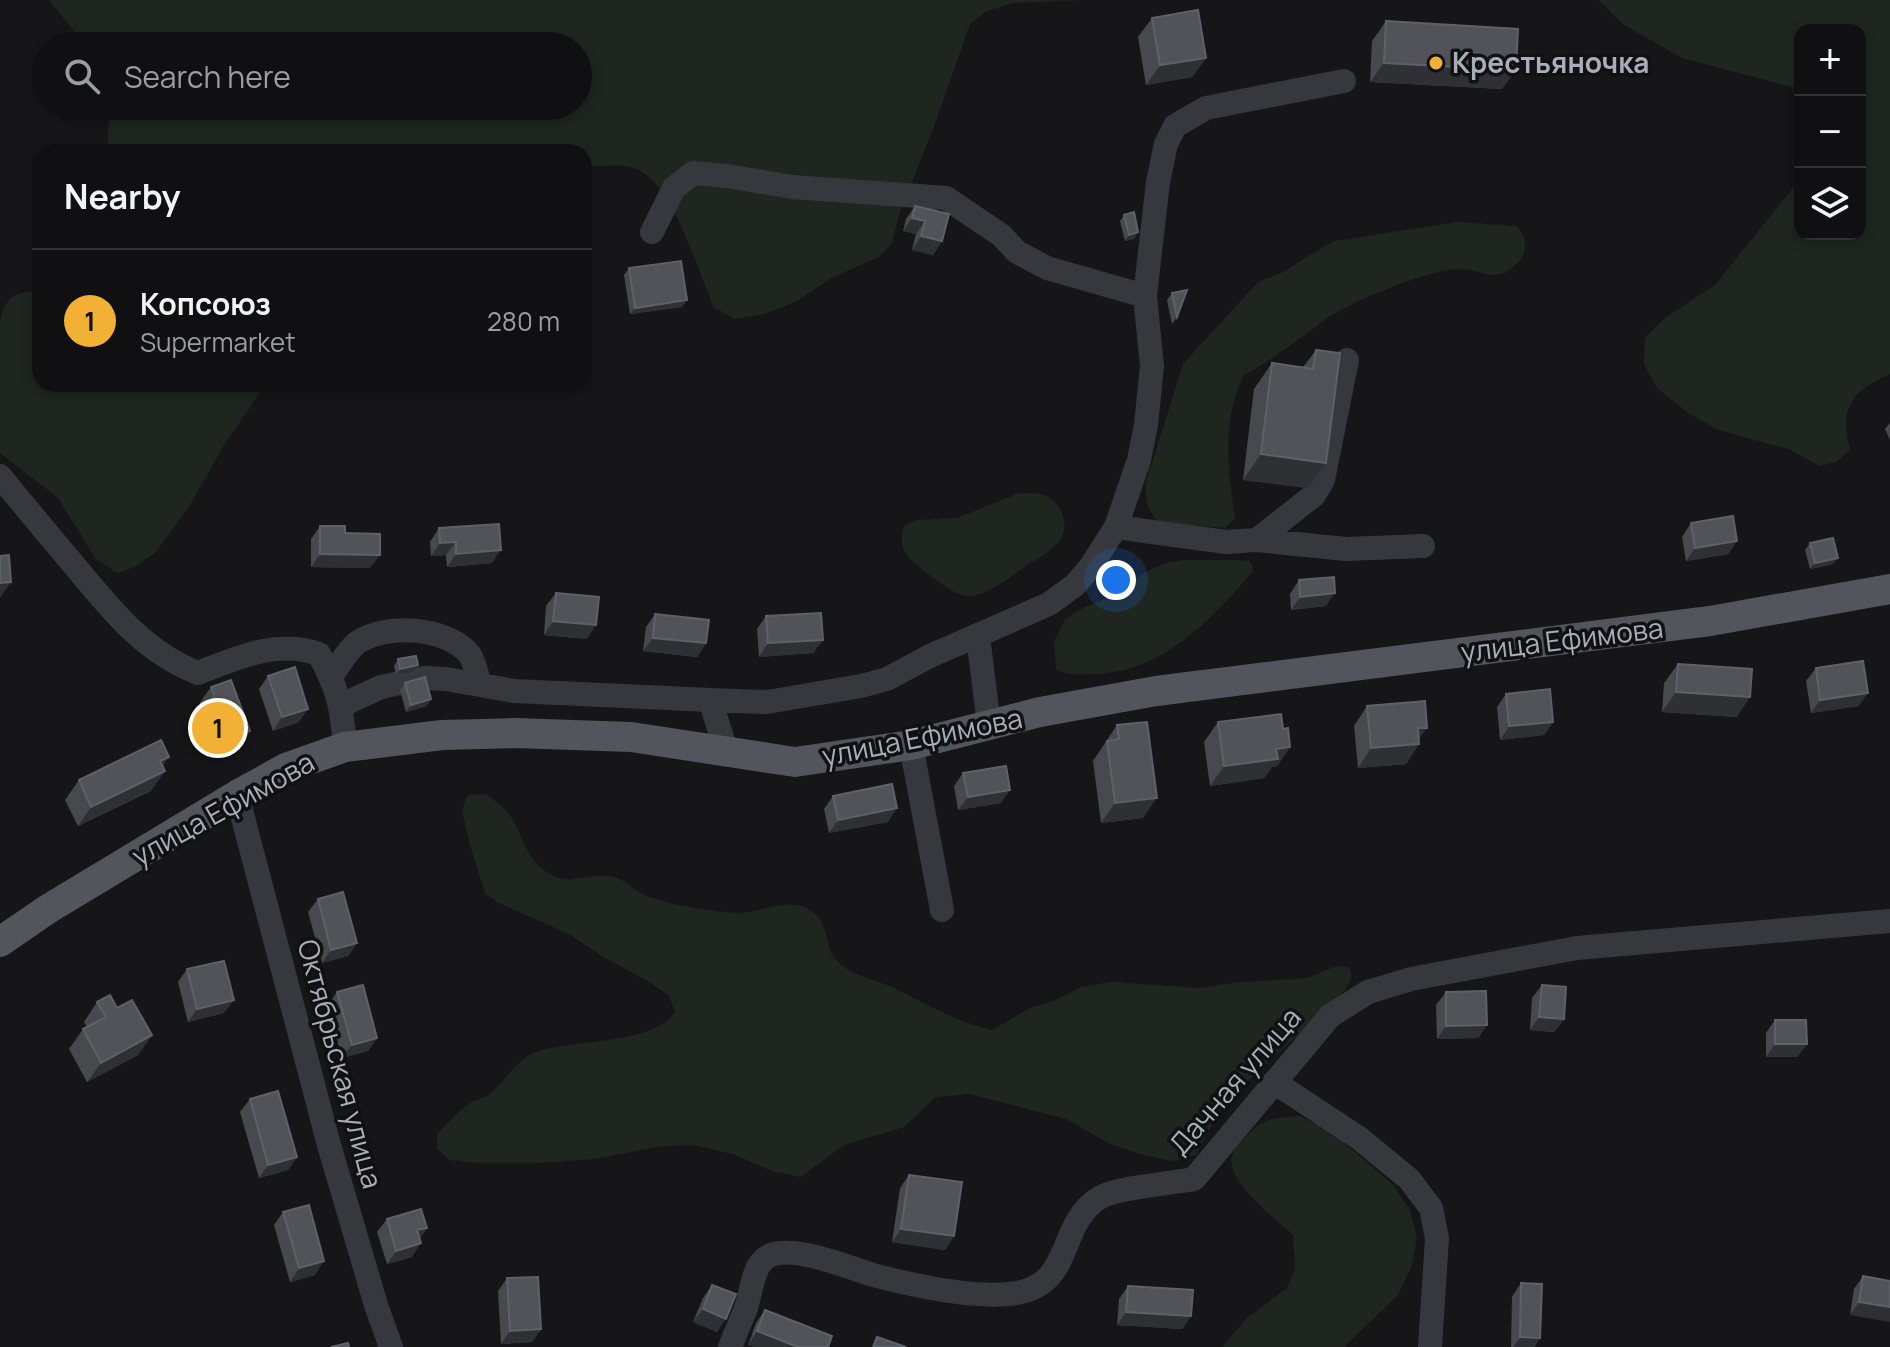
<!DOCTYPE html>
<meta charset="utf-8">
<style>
:root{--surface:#101012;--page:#1e1e20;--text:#f1f3f6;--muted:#9c9d9f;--line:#303032;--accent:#f2b134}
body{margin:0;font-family:Manrope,sans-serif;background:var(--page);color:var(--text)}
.controls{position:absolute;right:24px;top:24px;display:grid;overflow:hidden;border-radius:16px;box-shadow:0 4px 12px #0003}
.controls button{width:72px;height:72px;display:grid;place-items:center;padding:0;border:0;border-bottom:2px solid var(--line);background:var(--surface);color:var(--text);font:40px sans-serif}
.you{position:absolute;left:1116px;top:580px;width:28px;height:28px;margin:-20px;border:6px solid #fff;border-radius:50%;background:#1a73e8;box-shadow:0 0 0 12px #1a73e833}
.badge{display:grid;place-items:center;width:52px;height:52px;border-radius:50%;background:var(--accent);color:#111;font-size:26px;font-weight:700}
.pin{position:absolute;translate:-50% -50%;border:4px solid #fff;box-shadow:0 2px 8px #0006}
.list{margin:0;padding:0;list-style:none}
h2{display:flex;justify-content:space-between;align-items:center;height:104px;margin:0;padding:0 32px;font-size:34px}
h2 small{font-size:26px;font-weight:400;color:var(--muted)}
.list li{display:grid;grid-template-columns:52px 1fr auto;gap:24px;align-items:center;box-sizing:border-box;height:144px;padding:0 32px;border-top:2px solid var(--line)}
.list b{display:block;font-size:30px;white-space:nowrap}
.list p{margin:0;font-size:26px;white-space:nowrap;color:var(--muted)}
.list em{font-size:26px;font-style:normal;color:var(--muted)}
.icon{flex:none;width:44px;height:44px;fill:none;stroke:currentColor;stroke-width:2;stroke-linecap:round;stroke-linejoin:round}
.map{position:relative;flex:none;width:1890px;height:1347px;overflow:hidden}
.search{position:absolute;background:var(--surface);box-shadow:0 4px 12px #0003;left:32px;top:32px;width:560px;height:88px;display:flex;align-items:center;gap:20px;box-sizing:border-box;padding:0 28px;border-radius:44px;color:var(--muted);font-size:30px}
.panel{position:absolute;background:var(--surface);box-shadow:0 4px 12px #0003;left:32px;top:144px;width:560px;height:248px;border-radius:24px}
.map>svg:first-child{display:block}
.green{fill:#1e261f}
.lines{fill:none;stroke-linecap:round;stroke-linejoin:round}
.minor{stroke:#37383d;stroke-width:24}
.major{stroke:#53555c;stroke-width:30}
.wall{fill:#47494d}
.shaded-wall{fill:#2f3033}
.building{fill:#525359;stroke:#5f6168;stroke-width:2}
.poi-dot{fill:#f2b134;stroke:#111113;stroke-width:3}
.labels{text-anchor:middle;stroke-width:7;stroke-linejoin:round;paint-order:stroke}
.poi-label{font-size:28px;font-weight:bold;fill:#a8adb8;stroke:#111113;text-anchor:start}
.street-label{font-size:28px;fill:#a8adb8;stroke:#111113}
</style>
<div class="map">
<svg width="1890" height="1347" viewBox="0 0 1890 1347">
<rect width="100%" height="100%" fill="#161618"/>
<path class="green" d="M49 0H1084L1013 3 987 11 970 24 935 124 900 212 892 243 879 257 833 277 799 300 765 314 735 319 714 308C699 273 676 195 645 174 627 161 604 166 584 168V152H107L110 106H578V46H86Z
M1598 0H1890V374C1851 391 1839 408 1850 450L1836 462 1819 466 1791 450 1716 429 1688 413 1657 388 1644 364 1645 337 1665 318 1715 285 1800 179V234H1860V30H1800V94L1796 88 1682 58 1624 25Z
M1457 222 1516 226C1531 241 1527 258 1508 271 1493 281 1477 269 1461 269 1451 269 1440 271 1431 274 1402 281 1349 303 1325 320 1298 339 1273 360 1244 375 1221 420 1228 470 1235 518L1226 528 1159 523C1147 510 1145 500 1146 482L1183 364 1256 284C1265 277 1275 277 1285 271 1302 261 1317 249 1335 241Z
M40 291V384H266L224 445 190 505 156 552 135 567 117 573 96 559 58 498 0 453V321C7 294 14 293 40 291Z
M1019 493C1026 494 1036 492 1043 495 1062 501 1070 524 1060 540 1051 552 1038 558 1026 566 1011 576 985 598 966 596 955 595 929 575 919 567 904 555 898 544 904 526L916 520 957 518Z
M1182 560H1239L1249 561 1252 565 1253 571C1212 620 1159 675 1091 674 1078 674 1067 676 1056 669L1054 642 1065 619 1083 608 1116 595 1140 575 1162 564Z
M486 794C493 800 503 806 509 814 522 832 525 856 544 870 568 888 582 874 607 876 625 877 634 892 650 897 675 906 706 910 733 913 759 915 787 895 810 910 831 923 823 946 837 961 851 976 874 979 892 987 925 1003 955 1022 992 1030L1030 1008 1056 1000 1081 987 1112 982 1201 988 1232 983 1307 978 1334 967H1349L1352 976 1346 989 1334 1002 1241 1087 1218 1114 1196 1155 1173 1161 1143 1155 1110 1144 1066 1119 970 1094 936 1097 904 1127 844 1145 801 1177 775 1172 733 1154 693 1145 662 1146 595 1159 538 1163H480L449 1160 437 1148V1134C447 1124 457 1111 469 1104 475 1099 485 1099 491 1093 506 1080 516 1060 536 1052 571 1039 654 1045 675 1012L669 996 651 983 602 956 569 934 497 902 485 893 469 842 462 810 468 795Z
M1300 1116 1334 1134 1393 1185 1410 1210 1417 1237 1412 1265 1398 1295 1344 1347H1222L1247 1318 1287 1288 1295 1269 1293 1235C1276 1218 1222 1180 1233 1153 1235 1148 1241 1142 1245 1138 1262 1117 1275 1118 1300 1116Z"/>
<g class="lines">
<path class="minor" d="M652 232 674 188 693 173 727 176 792 187 946 198 1001 235 1017 252 1047 268 1145 296
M0 476C26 508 52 539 79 571 113 612 146 653 198 673 237 658 277 639 319 654 338 689 342 707 345 747
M1116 527 1226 542 1257 540 1314 495 1323 480 1347 360
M1257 540 1346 549 1423 546
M978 636 989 725
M331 676C339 666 348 649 358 642 387 623 448 627 470 655 475 663 477 676 480 685
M710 700 767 702 861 686 887 679 930 656 1049 604 1075 585 1091 566 1116 527 1139 460 1146 425 1152 366 1145 296 1158 182 1166 144 1175 126 1206 108 1344 81
M342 705 381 687 424 678 446 679 514 691 710 700 727 753
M911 745 942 910
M237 795 329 1145 376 1305 391 1347
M1274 1082 1359 1138 1409 1179 1431 1208 1437 1238 1430 1347
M730 1347C735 1334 741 1321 746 1308 750 1295 752 1279 758 1267 760 1263 767 1256 771 1255 796 1245 852 1269 877 1276 916 1286 969 1298 1009 1294 1076 1288 1055 1226 1099 1198 1118 1187 1169 1184 1194 1179L1330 1016 1368 992 1411 979 1577 948 1890 921"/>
<path class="major" d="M0 942 48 909 237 795 286 768 345 747 442 735 515 733 631 737 795 762 911 745 1040 712 1156 691 1710 621 1890 589"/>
</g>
<path class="wall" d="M1152 18 1206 58 1192 77 1146 85 1138 37Z
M1386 21 1502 89 1370 82 1372 41Z
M915 206 942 241 933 255 912 250 916 234 903 231 906 219Z
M1124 215 1138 232 1134 239 1125 241 1120 221Z
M629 268 687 300 682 307 630 314 624 275Z
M1172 293 1177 317 1172 324 1167 300Z
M1316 350 1308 488 1243 480 1254 389 1272 363 1303 367Z
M1890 423V440L1885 429Z
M1691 523 1737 541 1728 554 1686 561 1682 537Z
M320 526 345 533 370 568 311 567V539Z
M439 528 492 563 447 567 446 555 431 556 430 542Z
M1810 543 1833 564 1810 569 1805 550Z
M1299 580 1326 606 1291 610 1290 594Z
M556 593 587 639 544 635 546 606Z
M655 614 706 643 697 657 643 651 646 627Z
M766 616 823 640 813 653 759 657 757 629Z
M398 659 418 665 413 672 396 675 394 666Z
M1678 664 1737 717 1662 712 1664 683Z
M1816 668 1859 706 1811 713 1806 681Z
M268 676 299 722 273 731 259 689Z
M405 683 427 706 406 712 400 690Z
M211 687 241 744 207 757 192 717 202 703 201 701Z
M1506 694 1553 722 1544 735 1500 740 1497 707Z
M1367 706 1419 739V744L1406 764 1358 768 1354 726Z
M1218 722 1283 729 1290 747 1277 766 1272 767 1264 778 1210 786 1204 742Z
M1117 725 1143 818 1101 823 1093 761Z
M162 766 151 791 78 826 65 800 79 780Z
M963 773 1001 803 958 810 954 786Z
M833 796 888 822 829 833 824 809Z
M318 899 357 943 348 956 322 963 308 912Z
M187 969 224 1013 188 1022 178 982Z
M1542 985 1564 1019 1554 1032 1530 1030 1532 998Z
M337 992 377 1038 368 1051 342 1058 328 1005Z
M1446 992 1487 1025 1478 1038 1437 1039 1436 1005Z
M97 1002 117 1008 152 1035 138 1055 87 1082 69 1049 83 1029 87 1027 84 1022Z
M1775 1020 1807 1044 1797 1057H1766V1033Z
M250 1099 297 1157 288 1170 259 1178 240 1112Z
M909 1175 954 1236 945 1250 892 1242 900 1188Z
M283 1212 315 1275 290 1282 274 1225Z
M387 1219 427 1228 420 1238 412 1257 387 1264 377 1232Z
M1863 1276 1890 1281 1850 1315 1854 1289Z
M507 1278 541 1329 532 1342 501 1344 498 1291Z
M1521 1283 1540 1338 1534 1347H1511L1512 1297Z
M712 1285 717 1332 693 1322 703 1298Z
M1128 1286 1191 1316 1182 1329 1117 1325 1119 1299Z
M765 1310 832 1336 748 1345 756 1323Z"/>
<path class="shaded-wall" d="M1206 58 1192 77 1146 85 1160 65Z
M1384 63 1516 70 1502 89 1370 82Z
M912 218 925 221 916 234 903 231Z
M1138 232 1134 239 1125 241 1129 235Z
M921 236 942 241 933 255 912 250Z
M687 300 682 307 630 314 635 308Z
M1261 454 1326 463 1308 488 1243 480Z
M1737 541 1728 554 1686 561 1695 548Z
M456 542 446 555 431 556 440 543Z
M501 550 492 563 447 567 456 554Z
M320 554 380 555 370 568 311 567Z
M1838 558 1833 564 1810 569 1815 563Z
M11 582 0 598V583Z
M1335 593 1326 606 1291 610 1300 597Z
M553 621 596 625 587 639 544 635Z
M653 638 706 643 697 657 643 651Z
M823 640 813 653 759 657 768 643Z
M418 665 413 672 396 675 400 669Z
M1676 692 1750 697 1737 717 1662 712Z
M1868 693 1859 706 1811 713 1820 700Z
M431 699 427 706 406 712 411 705Z
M308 709 299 722 273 731 282 717Z
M1553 722 1544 735 1500 740 1509 726Z
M1418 728H1427L1415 744H1419L1406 764 1358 768 1371 748Z
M250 731 241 744 207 757 216 743Z
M1290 747 1277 766 1272 767 1264 778 1210 786 1224 766 1276 749Z
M169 757 156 776 165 771 151 791 78 826 91 807 160 761Z
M1010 790 1001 803 958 810 968 797Z
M1157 798 1143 818 1101 823 1115 803Z
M897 808 888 822 829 833 838 820Z
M357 943 348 956 322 963 331 950Z
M234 1000 224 1013 188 1022 197 1009Z
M1539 1017 1564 1019 1554 1032 1530 1030Z
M1487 1025 1478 1038 1437 1039 1446 1026Z
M152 1035 138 1055 87 1082 101 1063Z
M377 1038 368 1051 342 1058 352 1045Z
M1775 1044H1807L1797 1057H1766Z
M297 1157 288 1170 259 1178 268 1165Z
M427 1228 417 1241V1230Z
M901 1229 954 1236 945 1250 892 1242Z
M421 1243 412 1257 387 1264 396 1251Z
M324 1261 315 1275 290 1282 299 1268Z
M1859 1302 1890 1307V1322L1850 1315Z
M703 1309 726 1319 717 1332 693 1322Z
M1126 1312 1191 1316 1182 1329 1117 1325Z
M541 1329 532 1342 501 1344 510 1331Z
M757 1331 798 1347H754L748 1345Z
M1520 1337 1540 1338 1534 1347H1513Z"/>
<path class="building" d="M1198 10 1206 58 1160 65 1152 18Z
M1386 21 1518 29 1516 70 1384 63Z
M915 206 949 214 942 241 921 236 925 221 912 218Z
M1134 212 1138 232 1129 235 1124 215Z
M681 261 687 300 635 308 629 268Z
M1187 290 1177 317 1172 293Z
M1316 350 1340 353 1326 463 1261 454 1272 363 1313 369Z
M1733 516 1737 541 1695 548 1691 523Z
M499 524 501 550 456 554V542L440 543 439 528Z
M320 526H345V533L380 534V555L320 554Z
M1833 538 1838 558 1815 563 1810 543Z
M9 555 11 582 0 583V556Z
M1334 577 1335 593 1300 597 1299 580Z
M556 593 599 597 596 625 553 621Z
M821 613 823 640 768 643 766 616Z
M655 614 709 620 706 643 653 638Z
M416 656 418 665 400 669 398 659Z
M1863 661 1868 693 1820 700 1816 668Z
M1678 664 1752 669 1750 697 1676 692Z
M295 667 308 709 282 717 268 676Z
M425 677 431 699 411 705 405 683Z
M231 680 250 731 216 743 201 703 215 698 211 687Z
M1550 689 1553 722 1509 726 1506 694Z
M1425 701 1427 728H1418L1419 744 1371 748 1367 706Z
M1281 714 1283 729 1288 728 1290 747 1276 749 1278 759 1224 766 1218 722Z
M1147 722 1157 798 1115 803 1107 741 1119 739 1117 725Z
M161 740 169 757 160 761 165 771 91 807 79 780Z
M1006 766 1010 790 968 797 963 773Z
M892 784 897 808 838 820 833 796Z
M343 892 357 943 331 950 318 899Z
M224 961 234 1000 197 1009 187 969Z
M363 985 377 1038 352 1045 337 992Z
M1542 985 1566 987 1564 1019 1539 1017Z
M1486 991 1487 1025 1446 1026V992Z
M110 995 117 1008 132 1000 152 1035 101 1063 83 1029 106 1017 97 1002Z
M1775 1020H1806L1807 1044H1775Z
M278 1091 297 1157 268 1165 250 1099Z
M909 1175 962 1182 954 1236 901 1229Z
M309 1205 324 1261 299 1268 283 1212Z
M421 1209 427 1228 417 1230 421 1243 396 1251 387 1219Z
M1863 1276 1890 1281V1307L1859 1302Z
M538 1277 541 1329 510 1331 507 1278Z
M1521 1283 1542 1284 1540 1338 1520 1337Z
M712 1285 736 1294 726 1319 703 1309Z
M1128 1286 1193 1290 1191 1316 1126 1312Z
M765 1310 832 1336 828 1347H798L757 1331Z
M877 1337 906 1347H873Z
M348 1343 349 1347H331Z"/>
<circle class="poi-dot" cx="1436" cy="63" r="8"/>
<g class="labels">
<g class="poi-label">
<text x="1452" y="73">Крестьяночка</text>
</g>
<g class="street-label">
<text transform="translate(1562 640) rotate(-7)" y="10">улица Ефимова</text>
<text transform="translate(922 737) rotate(-11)" y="10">улица Ефимова</text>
<text transform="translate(223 809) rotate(-29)" y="10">улица Ефимова</text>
<text transform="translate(340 1064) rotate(75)" y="10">Октябрьская улица</text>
<text transform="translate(1235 1081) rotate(-49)" y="10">Дачная улица</text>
</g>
</g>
</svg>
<div class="controls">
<button>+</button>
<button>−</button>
<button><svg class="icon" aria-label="layers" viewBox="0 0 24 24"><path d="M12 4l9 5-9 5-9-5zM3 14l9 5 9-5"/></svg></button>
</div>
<div class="you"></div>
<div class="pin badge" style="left:218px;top:728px">1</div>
<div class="search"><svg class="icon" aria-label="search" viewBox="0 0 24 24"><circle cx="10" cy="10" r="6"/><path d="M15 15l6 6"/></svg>Search here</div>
<section class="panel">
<h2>Nearby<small></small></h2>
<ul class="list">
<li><span class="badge">1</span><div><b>Копсоюз</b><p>Supermarket</p></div><em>280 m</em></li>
</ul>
</section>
</div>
